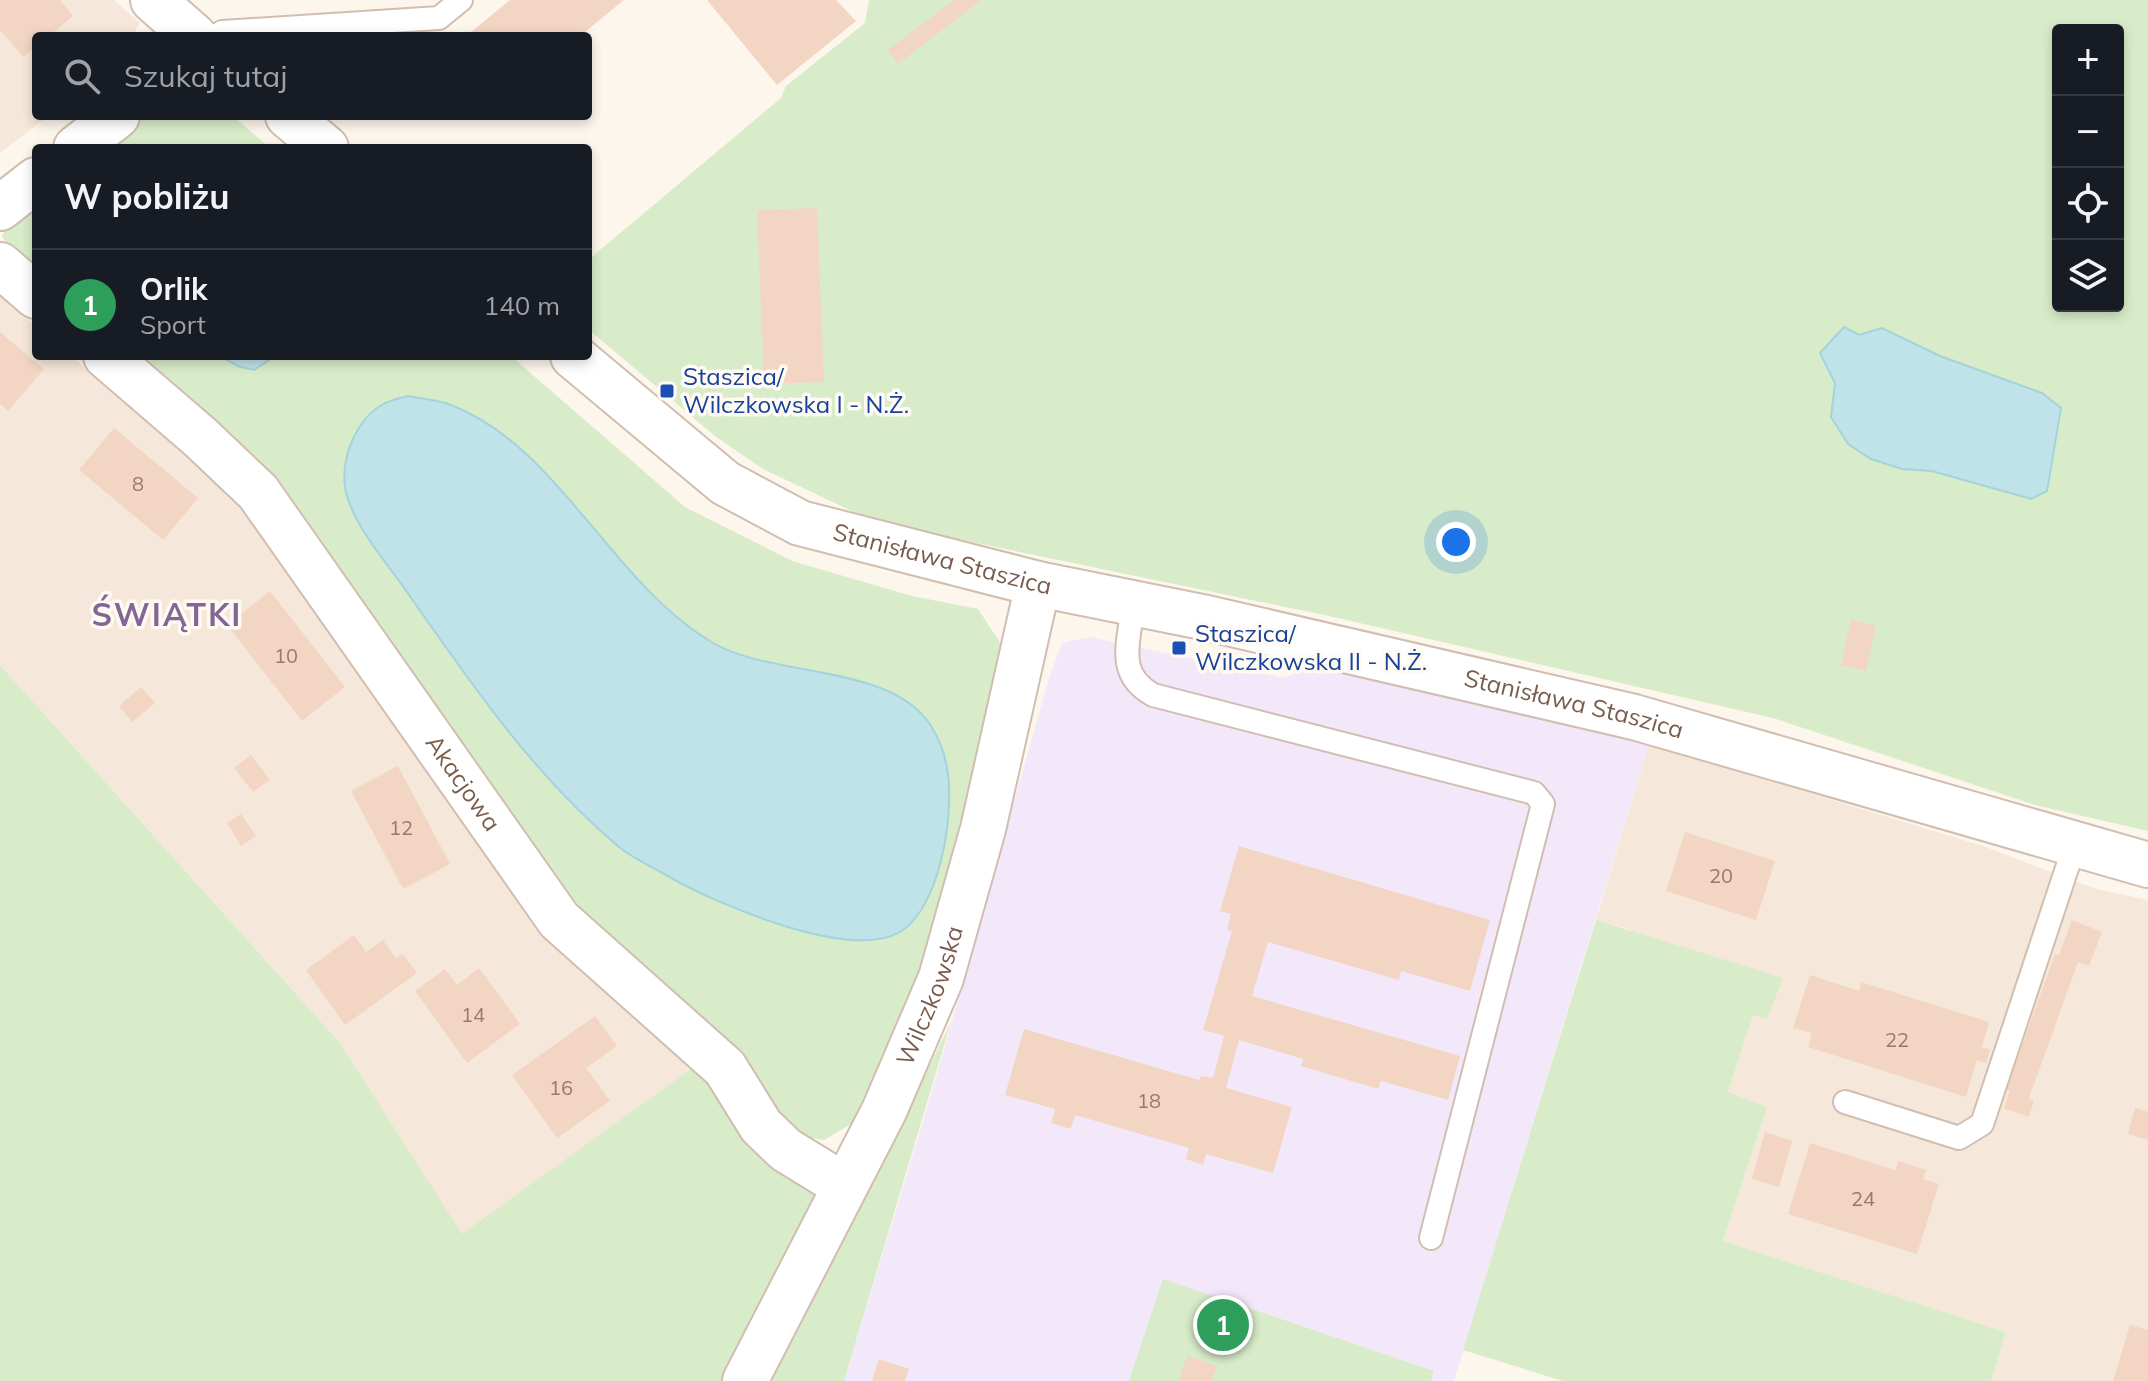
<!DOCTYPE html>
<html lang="pl">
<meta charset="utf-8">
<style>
:root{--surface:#171b24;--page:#20242c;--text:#f1f3f6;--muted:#9ea1a6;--line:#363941;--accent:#db2777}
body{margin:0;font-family:Mulish,sans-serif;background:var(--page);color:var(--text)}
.controls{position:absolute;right:24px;top:24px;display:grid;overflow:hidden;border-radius:8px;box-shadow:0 4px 12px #0003}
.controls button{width:72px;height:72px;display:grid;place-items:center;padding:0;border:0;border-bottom:2px solid var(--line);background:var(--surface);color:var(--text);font:40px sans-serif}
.you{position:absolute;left:1456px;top:542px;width:28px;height:28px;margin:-20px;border:6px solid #fff;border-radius:50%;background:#1a73e8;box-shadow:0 0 0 12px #1a73e833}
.badge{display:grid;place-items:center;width:52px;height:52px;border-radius:50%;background:var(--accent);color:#fff;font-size:26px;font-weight:700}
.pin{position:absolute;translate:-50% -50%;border:4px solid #fff;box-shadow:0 2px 8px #0006}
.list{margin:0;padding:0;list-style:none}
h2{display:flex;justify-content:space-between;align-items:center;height:104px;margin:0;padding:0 32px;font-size:34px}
h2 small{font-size:26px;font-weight:400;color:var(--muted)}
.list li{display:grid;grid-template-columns:52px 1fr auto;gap:24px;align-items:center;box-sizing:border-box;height:112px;padding:0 32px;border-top:2px solid var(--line)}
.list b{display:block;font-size:30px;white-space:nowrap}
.list p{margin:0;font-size:26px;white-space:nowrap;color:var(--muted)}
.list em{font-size:26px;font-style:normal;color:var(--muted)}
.icon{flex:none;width:44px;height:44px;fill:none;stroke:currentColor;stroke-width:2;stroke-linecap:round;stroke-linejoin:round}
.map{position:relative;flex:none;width:2148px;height:1381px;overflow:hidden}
.search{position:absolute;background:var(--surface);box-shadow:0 4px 12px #0003;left:32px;top:32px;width:560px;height:88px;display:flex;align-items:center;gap:20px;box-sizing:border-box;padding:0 28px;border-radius:8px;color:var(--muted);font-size:30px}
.panel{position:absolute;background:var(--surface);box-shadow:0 4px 12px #0003;left:32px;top:144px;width:560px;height:216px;border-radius:8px}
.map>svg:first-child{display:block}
.residential{fill:#f5e8da}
.education{fill:#f3e8fa}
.green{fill:#d8ecc9;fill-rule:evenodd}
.water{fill:#bfe3e8;stroke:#a5d3da;stroke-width:2}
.building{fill:#f3d5c3}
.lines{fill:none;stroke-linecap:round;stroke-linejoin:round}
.service-casing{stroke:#d1beb0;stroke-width:26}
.minor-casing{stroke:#d1beb0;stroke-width:48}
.service{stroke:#fff;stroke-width:22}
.minor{stroke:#fff;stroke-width:44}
.transit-dot{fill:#1a4fb4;stroke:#fffaf3;stroke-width:3}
.labels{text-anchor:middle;stroke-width:7;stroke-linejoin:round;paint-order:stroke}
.number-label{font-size:20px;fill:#987a6a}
.transit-label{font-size:24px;fill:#164399;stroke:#fffaf3;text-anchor:start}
.street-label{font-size:24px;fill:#7a5c4d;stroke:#fffaf3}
.district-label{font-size:32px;font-weight:bold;letter-spacing:2px;fill:#846695;stroke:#fffaf3}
</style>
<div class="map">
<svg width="2148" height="1381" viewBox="0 0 2148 1381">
<rect width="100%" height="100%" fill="#fdf6ec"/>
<path class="residential" d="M0 0H114L140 23 132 36H36V116H48L0 153Z
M0 295 36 326V356H71L240 500 698 1064 462 1235 340 1043 0 665Z
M1649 744 1983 846 2096 889 2148 900V1381H1991L2006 1332 1723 1241 1767 1107 1728 1093 1753 1014 1628 929 1596 920Z"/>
<path class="education" d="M1089 637 1284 678 1324 661 1649 744 1454 1381H844L929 1102 1050 675 1062 643Z"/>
<path class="green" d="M869 0H2148V831L2035 805 1773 718 1329 616 875 522 763 469 715 436 588 329V260L781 98 786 86 865 23ZM2058 30H2118V306H2058Z
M144 116H233L270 148H104Z
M36 202V273L10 251 2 236 7 225Z
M133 356H511L685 507 792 561 912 596 978 609 1001 644 965 826 922 971 851 1124 824 1140 796 1135 571 908 414 676 271 481Z
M0 665 340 1043 462 1234 698 1064 812 1190 865 1198 951 1022 844 1381H0Z
M1596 920 1783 978 1767 1019 1753 1015 1728 1092 1767 1107 1723 1241 2006 1332 1991 1381H1563L1463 1350Z
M1163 1279 1434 1371 1431 1381H1129Z"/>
<path class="water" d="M1844 327 1859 335 1882 328 1940 356 2042 393 2061 408 2047 491 2031 499 1932 471 1902 469 1871 459 1848 444 1831 417 1835 383 1820 353Z
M220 356H275L254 370 238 366Z
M408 396C422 399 438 400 451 405 559 446 613 586 715 644 776 678 892 664 931 726 953 760 951 799 946 836 941 867 929 911 903 930 854 964 718 904 671 878 654 868 634 859 619 847 533 775 470 682 407 592 386 561 351 524 345 487 341 457 356 420 383 404 390 400 400 398 408 396Z"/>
<path class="building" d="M0 0H60L73 16 49 36H36V46L23 57 0 30Z
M510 0H624L580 36H466Z
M707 0H836L856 21 777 85Z
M954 0H981L898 64 888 50Z
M817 208 824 382 764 384 757 210Z
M0 332 44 369 8 411 0 404Z
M114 428 198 498 163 540 79 470Z
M270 591 345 687 302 721 227 625Z
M1851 620 1876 626 1866 671 1841 665Z
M141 687 155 703 132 722 119 706Z
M251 755 270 780 253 792 234 768Z
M398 766 450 864 403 889 351 791Z
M241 814 256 836 241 846 227 823Z
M1685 832 1775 861 1756 920 1666 891Z
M1239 846 1490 920 1470 991 1401 971 1399 980 1268 942 1252 996 1460 1056 1448 1100 1381 1081 1378 1089 1301 1066 1303 1059 1239 1040 1226 1088 1292 1107 1273 1173 1206 1154 1203 1165 1186 1159 1189 1148 1075 1115 1071 1129 1051 1123 1055 1109 1005 1095 1024 1029 1199 1080 1201 1076 1213 1078 1224 1036 1203 1030 1232 931 1227 929 1231 914 1220 911Z
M2072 920 2102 932 2089 966 2078 962 2029 1098 2034 1101 2029 1117 2004 1108 2010 1091 2006 1090 2055 954 2059 955Z
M354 935 366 952 383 940 396 958 403 954 417 973 345 1025 306 970Z
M479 968 520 1024 467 1063 415 991 445 969 457 985Z
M1810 975 1859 991 1861 982 1989 1022 1982 1047 1990 1050 1986 1063 1977 1060 1966 1097 1808 1047 1812 1033 1793 1028Z
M595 1016 617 1046 586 1068 610 1101 557 1138 512 1075Z
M2135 1108 2148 1112V1140L2128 1134Z
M1765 1132 1792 1141 1779 1187 1752 1179Z
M1810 1143 1895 1170 1899 1161 1926 1170 1923 1179 1939 1184 1917 1254 1788 1214Z
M2130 1325 2148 1330V1381H2113Z
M1187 1356 1217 1366 1211 1381H1179Z
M879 1359 909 1369 905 1381H872Z"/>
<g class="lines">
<g class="service-casing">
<path id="service" d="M216 36 222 32 439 18 461 0
M1133 603C1130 641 1114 673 1153 695L1534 793 1543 804 1431 1238
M1845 1102 1959 1138 1982 1124 2075 844"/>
</g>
<g class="minor-casing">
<g id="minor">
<path d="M153 0 194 36"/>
<path d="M288 116 326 148"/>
<path d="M76 148 117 116"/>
<path d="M0 208 36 180"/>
<path d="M0 265 36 296"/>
<path id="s1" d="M106 356 200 437 258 492 559 920 725 1068 761 1126 786 1150 843 1185"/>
<path id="s2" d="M573 356 725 483 800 523 1038 584 1202 617 1634 717 2148 865"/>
<path id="s3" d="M745 1381 884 1111 941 978 983 829 1038 584"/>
</g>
</g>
<use href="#service" class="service"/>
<use href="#minor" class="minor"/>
</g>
<g class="transit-dot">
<rect x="659" y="383" width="16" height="16" rx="4"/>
<rect x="1171" y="640" width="16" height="16" rx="4"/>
</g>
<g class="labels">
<g class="number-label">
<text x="138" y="491">8</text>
<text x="286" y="663">10</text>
<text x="401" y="835">12</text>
<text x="1721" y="883">20</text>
<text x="473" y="1022">14</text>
<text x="1897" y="1047">22</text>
<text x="561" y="1095">16</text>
<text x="1149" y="1108">18</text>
<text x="1863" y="1206">24</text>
</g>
<g class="transit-label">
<text x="683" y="385">Staszica/<tspan x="683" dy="28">Wilczkowska I - N.Ż.</tspan></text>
<text x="1195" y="642">Staszica/<tspan x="1195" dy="28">Wilczkowska II - N.Ż.</tspan></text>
</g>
<g class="street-label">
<text dy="8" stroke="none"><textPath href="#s2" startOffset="430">Stanisława Staszica</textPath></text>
<text dy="8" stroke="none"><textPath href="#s2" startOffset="1078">Stanisława Staszica</textPath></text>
<text dy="8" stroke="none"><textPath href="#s1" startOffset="560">Akacjowa</textPath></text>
<text dy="8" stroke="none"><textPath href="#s3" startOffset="428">Wilczkowska</textPath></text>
</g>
<g class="district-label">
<text x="167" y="626">ŚWIĄTKI</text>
</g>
</g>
</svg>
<div class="controls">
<button>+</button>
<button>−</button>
<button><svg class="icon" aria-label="locate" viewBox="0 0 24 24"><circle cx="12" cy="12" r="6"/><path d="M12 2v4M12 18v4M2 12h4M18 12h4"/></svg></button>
<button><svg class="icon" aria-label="layers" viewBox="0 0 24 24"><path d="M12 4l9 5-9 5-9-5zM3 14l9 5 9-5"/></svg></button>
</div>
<div class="you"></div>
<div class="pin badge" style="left:1223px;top:1325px;background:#2e9e5b">1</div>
<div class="search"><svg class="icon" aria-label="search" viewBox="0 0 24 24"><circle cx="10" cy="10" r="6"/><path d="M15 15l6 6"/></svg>Szukaj tutaj</div>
<section class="panel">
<h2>W pobliżu<small></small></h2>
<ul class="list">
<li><span class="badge" style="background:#2e9e5b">1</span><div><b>Orlik</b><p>Sport</p></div><em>140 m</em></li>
</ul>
</section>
</div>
